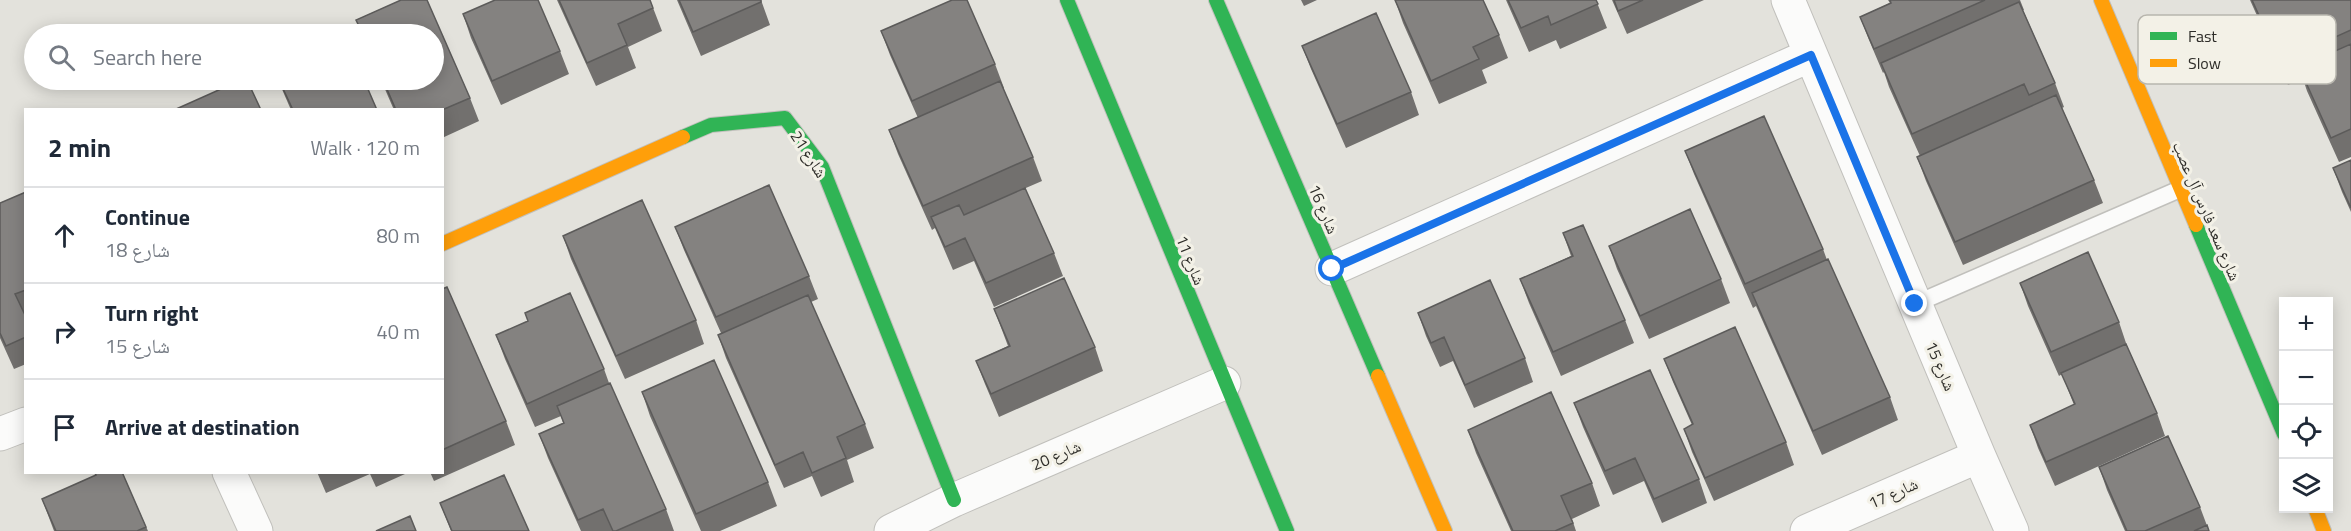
<!DOCTYPE html>
<meta charset="utf-8">
<style>
:root{--surface:#fff;--page:#f6f6f7;--text:#1f2937;--muted:#747a83;--line:#e0e1e3}
body{margin:0;font-family:"Titillium Web","Noto Naskh Arabic",sans-serif;background:var(--page);color:var(--text)}
.controls{position:absolute;right:18px;bottom:18px;display:grid;overflow:hidden;border-radius:0px;box-shadow:0 3px 15px #0003}
.controls button{width:54px;height:54px;display:grid;place-items:center;padding:0;border:0;border-bottom:2px solid var(--line);background:var(--surface);color:var(--text);font:30px sans-serif}
.stop{position:absolute;width:18px;height:18px;margin:-14px;border:4px solid #1a73e8;border-radius:50%;background:#fff}
.stop.end{background:#1a73e8;border-color:#fff;box-shadow:0 2px 6px #0008}
.list{margin:0;padding:0;list-style:none}
h2{display:flex;justify-content:space-between;align-items:center;height:78px;margin:0;padding:0 24px;font-size:26px}
h2 small{font-size:20px;font-weight:400;color:var(--muted)}
.list li{display:grid;grid-template-columns:39px 1fr auto;gap:18px;align-items:center;box-sizing:border-box;height:96px;padding:0 24px;border-top:2px solid var(--line)}
.list b{display:block;font-size:22px;white-space:nowrap}
.list p{margin:0;font-size:20px;white-space:nowrap;color:var(--muted)}
.list em{font-size:20px;font-style:normal;color:var(--muted)}
.icon{flex:none;width:33px;height:33px;fill:none;stroke:currentColor;stroke-width:2;stroke-linecap:round;stroke-linejoin:round}
.map{position:relative;flex:none;width:2351px;height:531px;overflow:hidden}
.search{position:absolute;background:var(--surface);box-shadow:0 3px 15px #0003;left:24px;top:24px;width:420px;height:66px;display:flex;align-items:center;gap:15px;box-sizing:border-box;padding:0 21px;border-radius:33px;color:var(--muted);font-size:22px}
.panel{position:absolute;background:var(--surface);box-shadow:0 3px 15px #0003;left:24px;top:108px;width:420px;height:366px;border-radius:0px}
.map>svg:first-child{display:block}
.lines{fill:none;stroke-linecap:round;stroke-linejoin:round}
.lane-casing{stroke:#c1c0bc;stroke-width:19}
.street-casing{stroke:#c1c0bc;stroke-width:35}
.fast-casing{stroke:#c1c0bc;stroke-width:16}
.slow-casing{stroke:#c1c0bc;stroke-width:16}
.lane{stroke:#fbfbfa;stroke-width:16}
.street{stroke:#fbfbfa;stroke-width:33}
.fast{stroke:#30b455;stroke-width:14}
.slow{stroke:#ff9f0a;stroke-width:14}
.wall{fill:#72706e}
.building{fill:#848280;stroke:#5c5b5a;stroke-width:1.5}
.route{stroke:#1a73e8;stroke-width:8}
.labels{text-anchor:middle;stroke-width:6;stroke-linejoin:round;paint-order:stroke}
.street-label{font-size:16px;fill:#2e2d29;stroke:#f3f1e7}
.key{fill:#f3f1e7;stroke:#b8b6ae;stroke-width:1.5}
.key-label{font-size:16px;fill:#2e2d29}
</style>
<div class="map">
<svg width="2351" height="531" viewBox="0 0 2351 531">
<rect width="100%" height="100%" fill="#e3e2dc"/>
<g class="lines">
<g class="lane-casing">
<path id="lane" d="M1915 304 2180 189"/>
</g>
<g class="street-casing">
<path id="street" d="M1788 0 1979 456 2012 531
M1332 269 1811 55
M0 434 26 424
M229 472 256 531
M891 531 954 500 1224 383
M1807 531 1979 456"/>
</g>
<g class="fast-casing">
<path id="fast" d="M1067 0 1287 531
M1216 0 1378 376
M683 137 711 125 785 118 822 167 954 500
M2196 225 2284 434"/>
</g>
<g class="slow-casing">
<path id="slow" d="M2101 0 2196 225
M442 244 683 137
M1378 376 1445 531
M2315 508 2324 531"/>
</g>
<use href="#lane" class="lane"/>
<use href="#street" class="street"/>
<use href="#fast" class="fast"/>
<use href="#slow" class="slow"/>
</g>
<path class="wall" d="M401 0H427L470 98 479 121 442 138V110H394L381 80H434V34H362L356 20Z
M557 0H650L662 31 628 47 636 68 596 86Z
M677 0H761L770 25 701 56Z
M1301 0H1317L1304 6Z
M1395 0 1499 35 1508 58 1482 70 1487 83 1439 104 1403 23Z
M1506 0H1596L1607 28 1560 49 1556 40 1529 52Z
M1612 0H1704L1627 34Z
M1888 0H2020L2024 10H2023L2055 83 2064 107 2062 108 2094 180 2103 203 1963 265 1926 181 1917 157 1920 156 1889 87 1884 72 1883 73 1869 40 1860 17 1890 3Z
M2250 0H2351V157L2339 162 2307 91 2303 79 2288 85Z
M463 14 560 51 569 74 501 105 471 38Z
M881 31 995 64 1004 88H1003L1033 157 1042 181 964 215 1054 253 1063 276 994 307 974 261 953 270 935 228 932 230 898 154 889 130 918 118 890 55Z
M1302 46 1411 92 1419 115 1346 148 1311 69Z
M278 80H364L377 110H291Z
M1685 151 1823 249 1827 260 1890 397 1898 420 1822 455 1756 306 1753 308 1694 174Z
M2351 160V212L2342 192 2333 168Z
M26 192V364L14 369 0 338V203Z
M675 227 809 276 818 299 811 302 865 424 874 448 847 460 854 482 821 497 812 476 784 488 726 358 718 335 721 333 684 250Z
M1563 233 1625 320 1634 343 1561 376 1529 303 1520 279 1571 256Z
M563 236 696 320 704 344 625 379 571 259Z
M1609 246 1721 279 1730 303 1649 339 1617 269Z
M2020 283 2119 322 2127 346 2157 413 2165 436 2055 486 2038 448 2030 425 2074 405 2062 374 2059 376 2028 306Z
M442 289 506 421 515 445 434 481 430 472H442Z
M994 309 1095 347 1103 371 999 417 985 384 976 361 1008 346Z
M525 313 604 369 609 383 666 509 674 531H581L548 458 539 434 563 423 561 416 535 427 505 359 496 335 528 321Z
M1418 313 1525 358 1533 382 1474 408 1453 361 1440 367 1426 336Z
M1664 359 1786 442 1794 465 1714 501 1692 452 1684 429 1692 425 1673 382Z
M642 392 768 482 777 506 720 531H701L650 416Z
M1574 403 1699 479 1707 503 1662 523 1644 481 1613 495 1583 427Z
M1468 430 1592 483 1600 506 1572 519 1576 531H1511L1476 453Z
M2099 467 2200 507 2209 531H2125L2107 490Z
M94 472H122L148 531H54L42 499 95 476Z
M317 472H404L405 474 376 487 370 474 326 493Z
M440 503 529 531H451Z"/>
<path class="building" d="M401 0H427L470 98 442 110H396L383 80H434V34H363L356 20Z
M495 0H538L560 51 492 81 463 14Z
M559 0H650L653 8 618 24 627 45 587 63Z
M679 0H761V2L693 32Z
M952 0H967L995 64 912 101 881 31Z
M1395 0H1483L1499 35 1473 47 1479 59 1431 81Z
M1508 0H1596L1598 4 1551 25 1548 16 1521 28Z
M1614 0H1643L1618 11Z
M1890 0H1985L1874 49 1860 17 1891 3Z
M2252 0H2351V30L2280 62Z
M2019 2 2055 83 2029 95 2024 84 1912 134 1881 63Z
M1376 13 1411 92 1337 124 1302 46Z
M340 26 344 34H322Z
M2351 44V129L2331 138 2299 67Z
M241 80H247L261 110H174Z
M279 80H364L377 110H293Z
M1000 81 1033 157 923 206 889 130Z
M2056 95 2094 180 1955 242 1917 157Z
M1764 116 1823 249 1745 284 1685 151Z
M2351 160V208L2333 168Z
M769 185 809 276 716 317 675 227Z
M1025 188 1054 253 986 283 965 238 945 247 931 217 959 205 964 215Z
M26 192V290L15 294 26 317V337L6 346 0 333V203Z
M642 200 696 320 616 356 563 236Z
M1690 209 1721 279 1640 316 1609 246Z
M1583 225 1625 320 1553 352 1520 279 1573 256 1563 233Z
M2088 252 2119 322 2051 352 2020 283Z
M1828 259 1890 397 1813 431 1752 293Z
M1064 278 1095 347 991 394 976 361 1010 346 994 309Z
M1490 280 1525 358 1465 385 1444 337 1431 343 1418 313Z
M447 287 506 421 442 450V289Z
M570 293 604 369 527 404 496 335 528 321 525 313Z
M808 295 865 424 837 437 846 458 812 473 803 452 775 465 718 335Z
M1735 327 1786 442 1705 478 1684 429 1693 424 1664 359Z
M2126 344 2157 413 2046 462 2030 425 2075 404 2061 373Z
M714 360 768 482 696 514 642 392Z
M1650 370 1699 479 1654 499 1635 458 1605 471 1574 403Z
M610 383 666 509 616 531H613L603 509 578 520 539 434 564 423 557 406Z
M1551 392 1592 483 1561 496 1573 523 1555 531H1513L1468 430Z
M2168 436 2200 507 2145 531H2127L2099 467Z
M95 472H122L146 527 137 531H56L42 499 96 475Z
M504 475 529 531H452L440 503Z
M410 516 416 531H376Z
M2207 525 2209 531H2194Z"/>
<g class="lines">
<path class="route" d="M1332 269 1811 55 1915 304"/>
</g>
<g class="labels">
<g class="street-label">
<text transform="translate(809 154) rotate(57)" y="6">شارع 21</text>
<text transform="translate(1324 209) rotate(67)" y="6">شارع 16</text>
<text transform="translate(2207 211) rotate(67)" y="6">شارع سعد فارس آل عصب</text>
<text transform="translate(1191 260) rotate(68)" y="6">شارع 11</text>
<text transform="translate(1941 366) rotate(67)" y="6">شارع 15</text>
<text transform="translate(1056 455) rotate(-23)" y="6">شارع 20</text>
<text transform="translate(1893 493) rotate(-24)" y="6">شارع 17</text>
</g>
</g>
<rect x="2138" y="15" width="198" height="69" rx="9" class="key"/>
<rect x="2150" y="32" width="27" height="8" fill="#30b455"/>
<rect x="2150" y="59" width="27" height="8" fill="#ff9f0a"/>
<g class="key-label">
<text x="2188" y="42">Fast</text>
<text x="2188" y="69">Slow</text>
</g>
</svg>
<div class="controls">
<button>+</button>
<button>−</button>
<button><svg class="icon" aria-label="locate" viewBox="0 0 24 24"><circle cx="12" cy="12" r="6"/><path d="M12 2v4M12 18v4M2 12h4M18 12h4"/></svg></button>
<button><svg class="icon" aria-label="layers" viewBox="0 0 24 24"><path d="M12 4l9 5-9 5-9-5zM3 14l9 5 9-5"/></svg></button>
</div>
<div class="stop" style="left:1332px;top:269px"></div>
<div class="stop end" style="left:1915px;top:304px"></div>
<div class="search"><svg class="icon" aria-label="search" viewBox="0 0 24 24"><circle cx="10" cy="10" r="6"/><path d="M15 15l6 6"/></svg>Search here</div>
<section class="panel">
<h2>2 min<small>Walk · 120 m</small></h2>
<ul class="list">
<li><svg class="icon" aria-label="ahead" viewBox="0 0 24 24"><path d="M12 20V5M6 11l6-6 6 6"/></svg><div><b>Continue</b><p>شارع 18</p></div><em>80 m</em></li>
<li><svg class="icon" aria-label="right" viewBox="0 0 24 24"><path d="M7 20v-9h11M14 6l5 5-5 5"/></svg><div><b>Turn right</b><p>شارع 15</p></div><em>40 m</em></li>
<li><svg class="icon" aria-label="arrive" viewBox="0 0 24 24"><path d="M6 21V4h12l-3 4 3 4H6"/></svg><div><b>Arrive at destination</b></div></li>
</ul>
</section>
</div>
